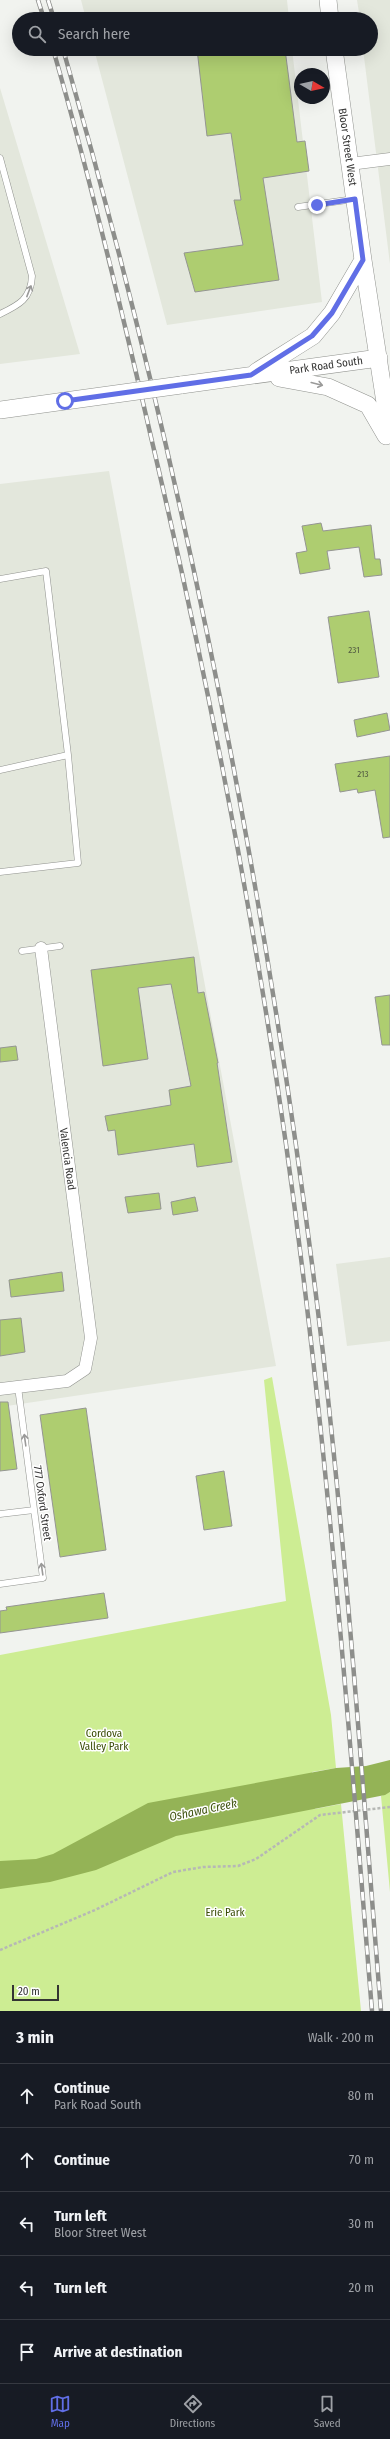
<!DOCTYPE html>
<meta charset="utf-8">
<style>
:root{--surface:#171b24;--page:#242831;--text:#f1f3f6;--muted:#9ea1a6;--line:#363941;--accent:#606ee6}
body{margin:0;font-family:"Fira Sans Condensed",sans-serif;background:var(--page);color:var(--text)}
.compass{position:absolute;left:294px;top:68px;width:36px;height:36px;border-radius:50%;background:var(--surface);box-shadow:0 4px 16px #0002;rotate:99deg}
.scale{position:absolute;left:12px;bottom:10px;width:47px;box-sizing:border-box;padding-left:4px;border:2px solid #343433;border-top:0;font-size:11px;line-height:14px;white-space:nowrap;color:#343433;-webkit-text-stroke:3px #fff;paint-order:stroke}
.stop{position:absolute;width:12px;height:12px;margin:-9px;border:3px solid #606ee6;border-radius:50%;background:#fff}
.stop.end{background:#606ee6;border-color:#fff;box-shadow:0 1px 4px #0008}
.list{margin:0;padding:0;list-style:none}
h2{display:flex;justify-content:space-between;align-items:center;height:52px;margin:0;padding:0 16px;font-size:17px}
h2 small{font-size:13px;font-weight:400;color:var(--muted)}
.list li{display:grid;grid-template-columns:26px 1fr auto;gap:12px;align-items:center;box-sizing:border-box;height:64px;padding:0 16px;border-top:1px solid var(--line)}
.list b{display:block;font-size:15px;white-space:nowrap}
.list p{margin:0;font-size:13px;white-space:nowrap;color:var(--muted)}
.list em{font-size:13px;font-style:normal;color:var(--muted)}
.icon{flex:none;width:22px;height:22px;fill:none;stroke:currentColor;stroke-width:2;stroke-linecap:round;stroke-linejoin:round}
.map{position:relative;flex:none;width:390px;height:2011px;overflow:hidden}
.search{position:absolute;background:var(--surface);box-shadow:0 4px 16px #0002;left:12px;right:12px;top:12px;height:44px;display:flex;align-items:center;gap:10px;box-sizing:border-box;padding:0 14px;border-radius:22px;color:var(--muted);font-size:15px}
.sheet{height:372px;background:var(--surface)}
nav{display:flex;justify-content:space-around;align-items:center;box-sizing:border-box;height:56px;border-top:1px solid var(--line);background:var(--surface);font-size:11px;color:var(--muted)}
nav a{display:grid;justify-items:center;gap:2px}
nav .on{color:var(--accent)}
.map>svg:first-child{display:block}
.built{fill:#e3e7dc}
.green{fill:#cded93}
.water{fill:#94b356}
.building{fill:#aecd70;stroke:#949592}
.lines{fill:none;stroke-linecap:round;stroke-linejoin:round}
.service-casing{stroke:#90928e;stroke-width:7}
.minor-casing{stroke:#90928e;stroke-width:13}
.secondary-casing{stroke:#90928e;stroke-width:18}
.path{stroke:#b6b8b5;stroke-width:2.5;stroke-dasharray:3 2;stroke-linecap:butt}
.service{stroke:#fff;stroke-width:6}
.minor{stroke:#fff;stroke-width:12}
.secondary{stroke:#fff;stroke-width:17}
.rail-casing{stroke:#8d8e8b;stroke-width:4.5}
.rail{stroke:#fff;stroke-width:3;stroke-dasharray:9;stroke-linecap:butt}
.secondary-bridge-casing{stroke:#90928e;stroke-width:18;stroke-linecap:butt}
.secondary-bridge{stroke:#fff;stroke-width:17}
.oneway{stroke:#9a9a99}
.route{stroke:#606ee6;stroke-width:5}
.labels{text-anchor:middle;stroke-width:3;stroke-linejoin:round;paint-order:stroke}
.number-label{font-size:9px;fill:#525a42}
.street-label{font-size:11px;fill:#343433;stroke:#fff}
.park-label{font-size:11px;fill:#394b04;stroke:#fff}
.water-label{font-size:12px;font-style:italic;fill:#425513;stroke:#fff}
</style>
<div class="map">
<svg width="390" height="2011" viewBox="0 0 390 2011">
<rect width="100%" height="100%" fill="#f1f3ef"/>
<path class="built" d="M81 0H287L289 19H86Z
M357 0H390V264L363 49H371V19H360Z
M94 49H292L322 302 167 325Z
M0 88 80 354 0 364Z
M109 471 276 1366 0 1407V484Z
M390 1257V1341L347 1346 336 1264Z"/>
<path class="green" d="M272 1377 331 1715 336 1768 312 1772 315 1809 341 1804 361 2011H0V1655L286 1601 264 1380Z
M390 1792V1892L381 1796Z"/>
<path class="water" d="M390 1760V1792L385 1795 176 1836 96 1870 50 1882 0 1889V1861L36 1859 53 1854 148 1803 336 1768 366 1766Z"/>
<path class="building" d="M197 49H285L297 142 305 141 309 171 263 178 279 280 195 292 184 253 243 245 234 200H241L231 133 207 136Z
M321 523 323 531 371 525 375 559H380L382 575 364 577 359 547 327 551 330 569 300 574 296 553 307 551 302 526Z
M369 611 379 677 338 683 328 617Z
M387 713 390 730 357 737 354 720Z
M390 756V837L383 838 375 790 358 793 357 789 340 792 335 764Z
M194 957 198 993 204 992 218 1063H217L232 1162 197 1167 194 1144 118 1155 115 1130 108 1131 105 1116 171 1105 169 1090 191 1086 171 984 138 988 148 1059 103 1066 91 970Z
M390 995V1045H382L375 997Z
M16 1046 18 1060 0 1062V1048Z
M159 1193 161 1209 128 1213 125 1197Z
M195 1197 198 1211 173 1215 171 1202Z
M62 1272 64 1291 11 1297 9 1280Z
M21 1318 25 1352 0 1356V1320Z
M0 1402H8L17 1469 0 1471Z
M86 1408 106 1550 60 1557 40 1415Z
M224 1471 232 1526 204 1530 196 1476Z
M104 1593 108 1618 0 1633V1611L7 1610 6 1607Z"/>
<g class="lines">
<g class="service-casing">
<path id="service" d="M0 158 32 276C31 299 19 305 0 314
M298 207 354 199
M0 579 46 571 68 755 0 770
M0 872 78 863 68 755
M22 951 60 946
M0 1514 34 1510
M0 1584 43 1578 18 1387"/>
</g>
<g class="minor-casing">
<path id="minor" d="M350 164 390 159
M0 1389 67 1381 85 1369 91 1338 41 948"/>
</g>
<g class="secondary-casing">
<path id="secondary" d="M328 0 330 19
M334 49 363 260 390 435
M256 372 313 336 332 313 363 260
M279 378 328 387 368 405 386 436
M181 385 379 358
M0 410 65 401"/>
</g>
<path class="path" d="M0 1950 95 1910 173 1872 203 1867 238 1866 256 1859 320 1815 390 1807"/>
<use href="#service" class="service"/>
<use href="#minor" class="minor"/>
<use href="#secondary" class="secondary"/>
<g class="rail-casing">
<path id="rail" d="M38 0 44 19
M48 0 54 19
M53 49C90 177 121 307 151 437 216 713 269 992 303 1274 333 1519 352 1765 372 2011
M63 49C186 475 271 913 323 1353 348 1572 363 1792 381 2011"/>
</g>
<use href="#rail" class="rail"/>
<g class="secondary-bridge-casing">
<path id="secondary-bridge" d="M65 401 181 385"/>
</g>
<use href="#secondary-bridge" class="secondary-bridge"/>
</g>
<defs><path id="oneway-shaft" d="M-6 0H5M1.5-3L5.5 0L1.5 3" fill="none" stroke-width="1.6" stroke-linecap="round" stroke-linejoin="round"/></defs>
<g class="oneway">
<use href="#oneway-shaft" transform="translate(29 291) rotate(-69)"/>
<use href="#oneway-shaft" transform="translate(317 384) rotate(14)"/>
<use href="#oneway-shaft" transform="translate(25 1440) rotate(-98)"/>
<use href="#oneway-shaft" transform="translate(42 1569) rotate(-98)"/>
</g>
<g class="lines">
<path class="route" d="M65 401 251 375 312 336 332 313 363 260 355 199 317 205"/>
</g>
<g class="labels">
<g class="number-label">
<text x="354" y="653">231</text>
<text x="363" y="777">213</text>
</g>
<g class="street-label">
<text transform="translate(348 147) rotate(82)" y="4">Bloor Street West</text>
<text transform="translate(326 365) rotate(-8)" y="4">Park Road South</text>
<text transform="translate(68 1159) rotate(82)" y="4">Valencia Road</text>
<text transform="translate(43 1503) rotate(82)" y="4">777 Oxford Street</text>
</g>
<g class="park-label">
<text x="104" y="1737">Cordova<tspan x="104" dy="13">Valley Park</tspan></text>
<text x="225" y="1916">Erie Park</text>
</g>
<g class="water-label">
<text transform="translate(203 1810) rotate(-12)" y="4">Oshawa Creek</text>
</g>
</g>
</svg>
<svg class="compass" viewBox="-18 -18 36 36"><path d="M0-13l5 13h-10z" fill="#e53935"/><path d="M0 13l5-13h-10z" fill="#9ea1a6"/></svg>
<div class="scale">20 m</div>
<div class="stop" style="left:65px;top:401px"></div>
<div class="stop end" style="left:317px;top:205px"></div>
<div class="search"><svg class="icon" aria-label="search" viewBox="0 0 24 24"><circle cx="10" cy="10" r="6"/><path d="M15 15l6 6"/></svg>Search here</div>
</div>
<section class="sheet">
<h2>3 min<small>Walk · 200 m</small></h2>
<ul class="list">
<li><svg class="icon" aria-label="ahead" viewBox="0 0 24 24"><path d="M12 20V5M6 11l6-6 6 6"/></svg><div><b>Continue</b><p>Park Road South</p></div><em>80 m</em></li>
<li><svg class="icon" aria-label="ahead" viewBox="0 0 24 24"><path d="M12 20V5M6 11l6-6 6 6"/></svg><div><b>Continue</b></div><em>70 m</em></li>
<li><svg class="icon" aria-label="left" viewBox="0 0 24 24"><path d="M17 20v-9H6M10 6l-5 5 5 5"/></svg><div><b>Turn left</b><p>Bloor Street West</p></div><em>30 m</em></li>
<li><svg class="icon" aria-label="left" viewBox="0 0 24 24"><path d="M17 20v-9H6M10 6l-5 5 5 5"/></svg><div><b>Turn left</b></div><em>20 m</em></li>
<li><svg class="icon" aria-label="arrive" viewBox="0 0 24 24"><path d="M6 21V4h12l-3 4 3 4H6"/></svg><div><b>Arrive at destination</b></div></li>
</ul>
</section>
<nav>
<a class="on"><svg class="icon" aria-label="map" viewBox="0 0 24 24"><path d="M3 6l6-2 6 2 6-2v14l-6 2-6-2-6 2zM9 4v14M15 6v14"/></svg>Map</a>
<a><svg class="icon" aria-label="directions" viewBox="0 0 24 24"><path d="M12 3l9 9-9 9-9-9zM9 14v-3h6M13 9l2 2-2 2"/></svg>Directions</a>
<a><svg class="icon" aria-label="saved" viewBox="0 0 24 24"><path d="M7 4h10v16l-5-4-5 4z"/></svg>Saved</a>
</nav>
